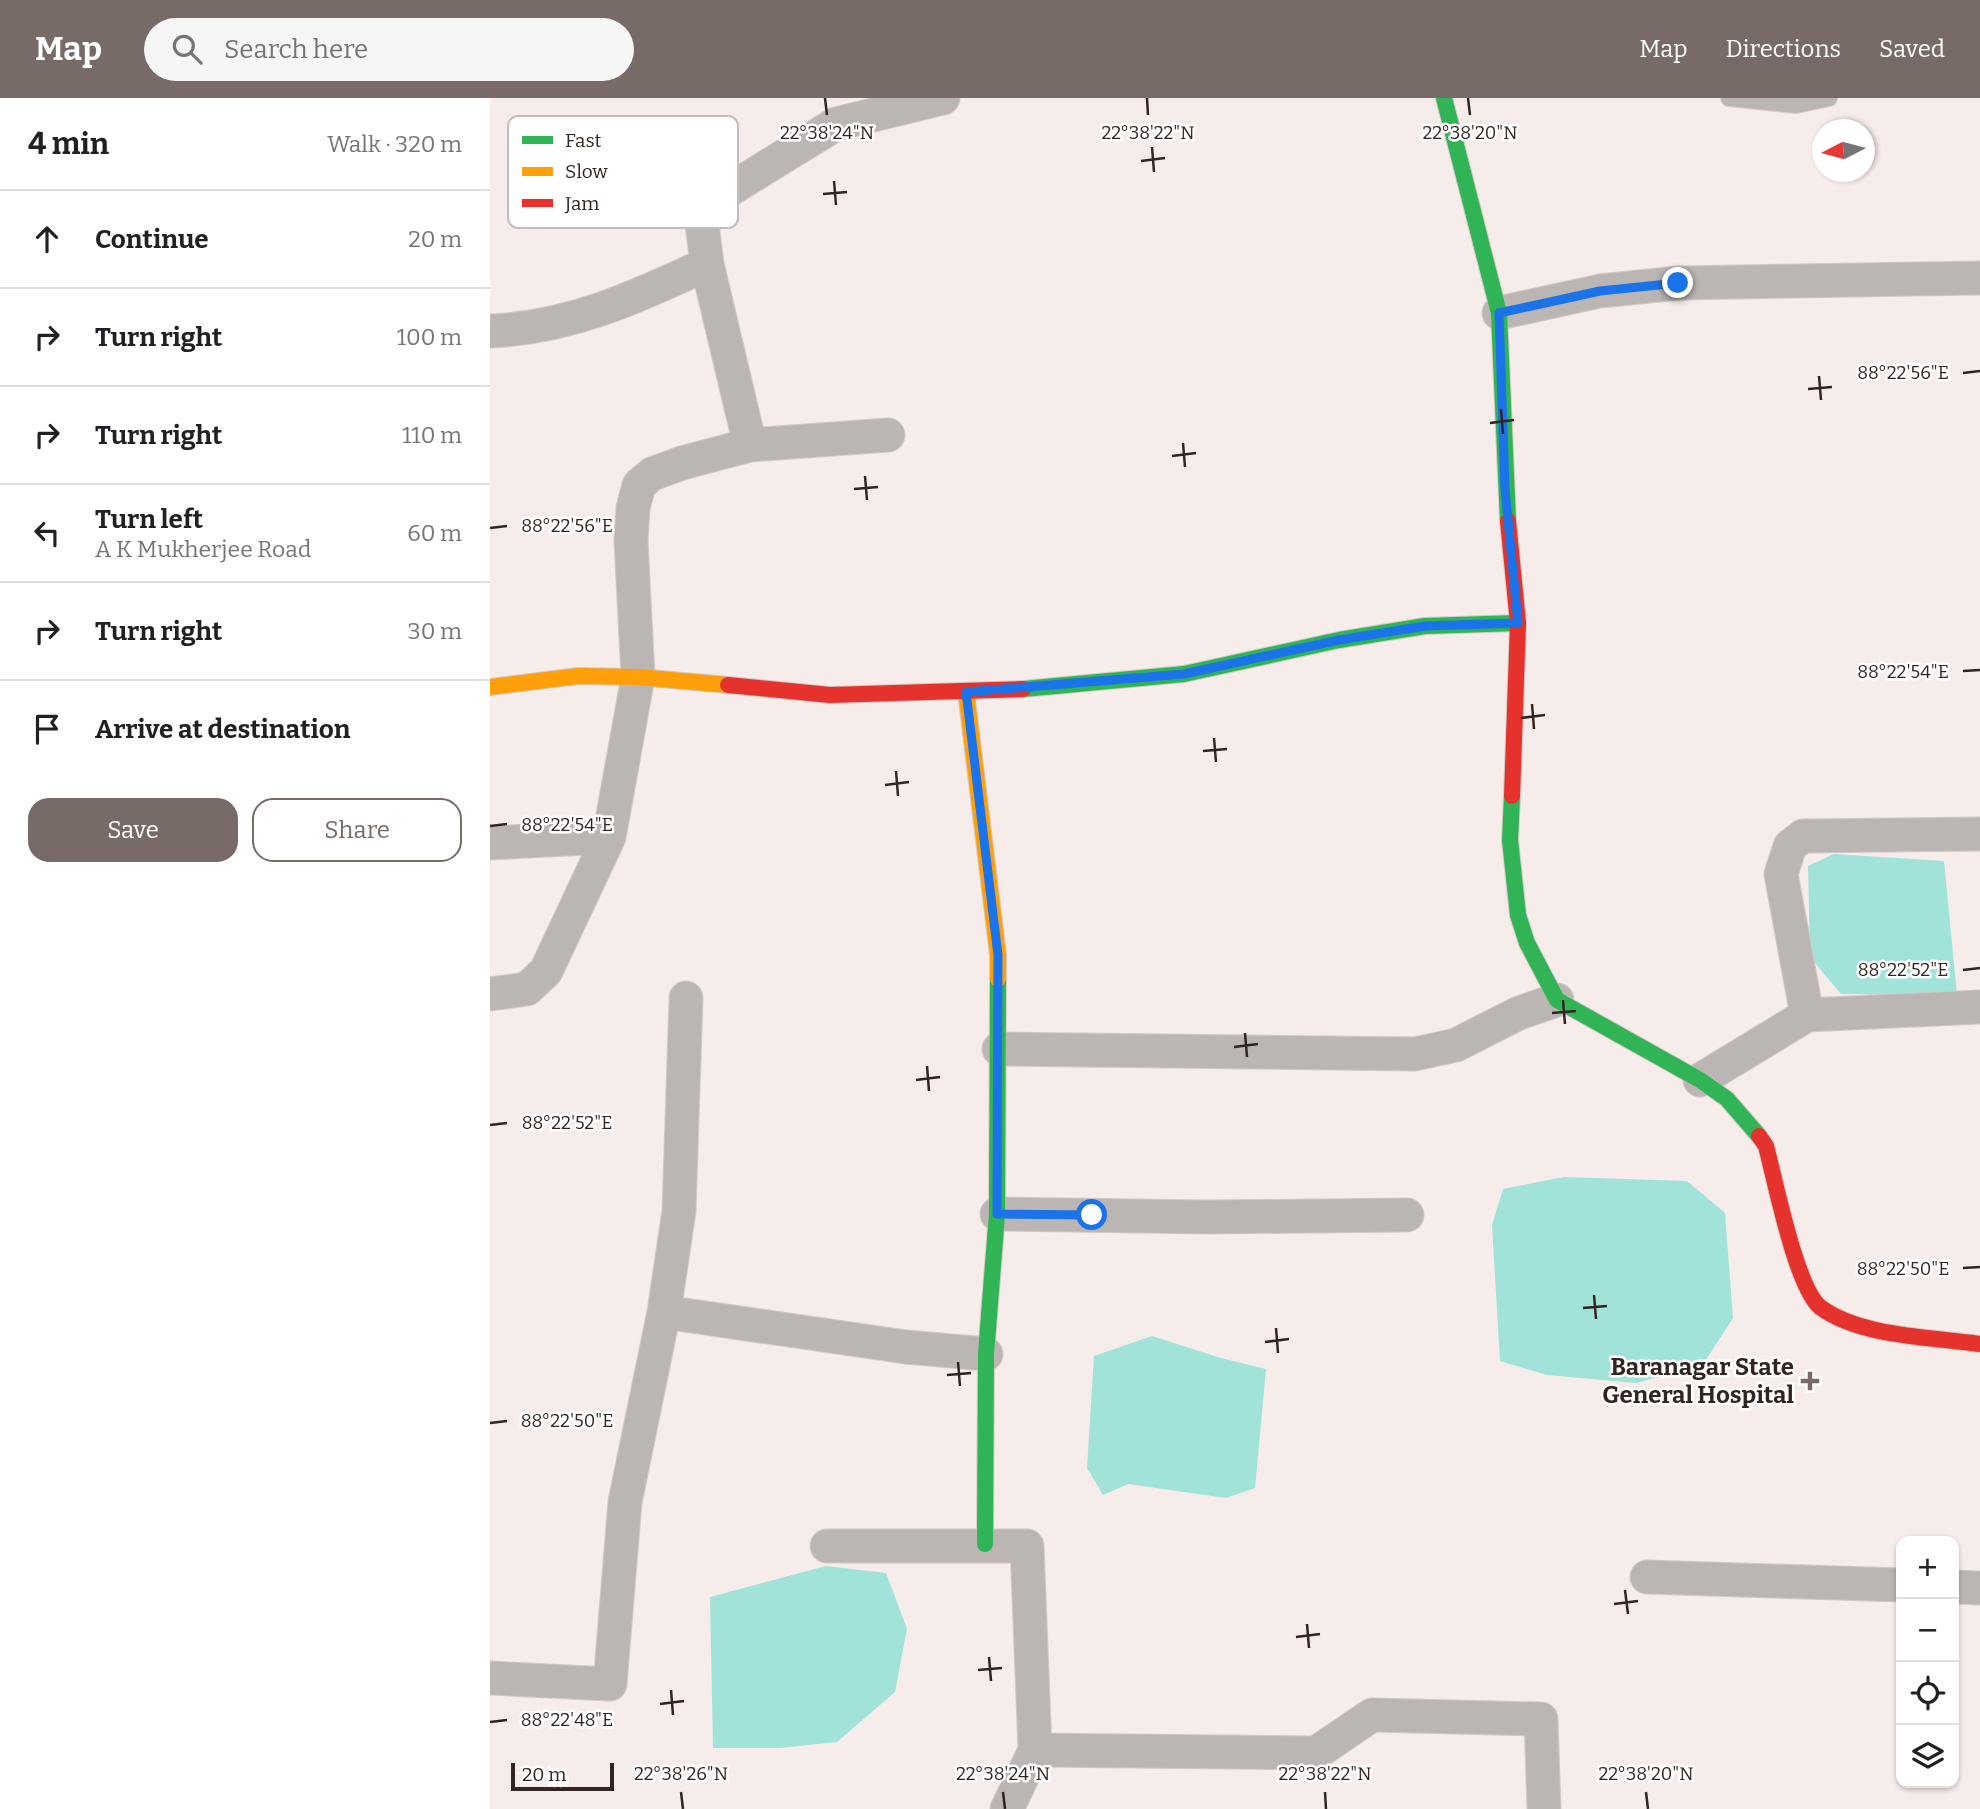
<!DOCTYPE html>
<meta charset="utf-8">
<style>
:root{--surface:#fff;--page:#f6f6f6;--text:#202124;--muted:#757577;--line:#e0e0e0;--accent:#776a67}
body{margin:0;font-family:Bitter,serif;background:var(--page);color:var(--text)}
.controls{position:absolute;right:21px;bottom:21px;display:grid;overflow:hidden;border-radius:14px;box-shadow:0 2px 5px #0004}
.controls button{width:63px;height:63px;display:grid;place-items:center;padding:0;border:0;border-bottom:2px solid var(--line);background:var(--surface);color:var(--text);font:35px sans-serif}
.compass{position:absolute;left:1322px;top:21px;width:63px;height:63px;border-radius:50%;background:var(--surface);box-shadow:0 2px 5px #0004;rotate:264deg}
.scale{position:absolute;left:21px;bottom:18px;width:103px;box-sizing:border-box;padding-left:7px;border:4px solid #322420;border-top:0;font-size:19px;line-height:24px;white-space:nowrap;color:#322420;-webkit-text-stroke:5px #fff;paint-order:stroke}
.stop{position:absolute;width:21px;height:21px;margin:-16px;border:5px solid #1a73e8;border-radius:50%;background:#fff}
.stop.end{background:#1a73e8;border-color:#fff;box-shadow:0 2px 7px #0008}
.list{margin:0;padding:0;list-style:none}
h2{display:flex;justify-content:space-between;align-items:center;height:91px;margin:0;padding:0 28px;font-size:30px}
h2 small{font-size:23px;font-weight:400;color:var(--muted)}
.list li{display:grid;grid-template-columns:46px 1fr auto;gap:21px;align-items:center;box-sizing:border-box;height:98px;padding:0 28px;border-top:2px solid var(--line)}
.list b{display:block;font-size:26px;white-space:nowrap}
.list p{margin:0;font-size:23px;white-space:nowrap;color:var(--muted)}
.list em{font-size:23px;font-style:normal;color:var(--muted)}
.actions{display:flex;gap:14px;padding:21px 28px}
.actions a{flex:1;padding:16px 0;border:2px solid var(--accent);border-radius:21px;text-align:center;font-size:24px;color:var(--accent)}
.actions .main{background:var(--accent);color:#fff}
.icon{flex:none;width:38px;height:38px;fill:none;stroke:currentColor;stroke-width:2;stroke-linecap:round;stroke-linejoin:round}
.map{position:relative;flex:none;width:1490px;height:1711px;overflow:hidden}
header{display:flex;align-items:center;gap:42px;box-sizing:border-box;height:98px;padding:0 35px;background:var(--accent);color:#fff}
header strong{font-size:33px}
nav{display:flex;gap:38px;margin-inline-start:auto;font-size:24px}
.search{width:490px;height:63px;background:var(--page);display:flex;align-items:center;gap:18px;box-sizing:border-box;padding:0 24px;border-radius:38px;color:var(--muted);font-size:26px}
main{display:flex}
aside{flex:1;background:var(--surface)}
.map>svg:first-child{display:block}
.water{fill:#a1e2d9}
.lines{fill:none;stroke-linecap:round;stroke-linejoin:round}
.lane-casing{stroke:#d2cac6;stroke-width:18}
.street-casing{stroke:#d2cac6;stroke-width:35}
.fast-casing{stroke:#d2cac6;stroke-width:18}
.slow-casing{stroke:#d2cac6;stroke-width:18}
.jam-casing{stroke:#d2cac6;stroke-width:18}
.lane{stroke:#bbb6b4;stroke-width:16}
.street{stroke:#bbb6b4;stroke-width:33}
.fast{stroke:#30b455;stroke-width:16}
.slow{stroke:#ff9f0a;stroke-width:16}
.jam{stroke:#e5322d;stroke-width:16}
.route{stroke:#1a73e8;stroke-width:9}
.ticks{fill:none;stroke:#322420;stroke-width:2.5}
.poi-dot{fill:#776a67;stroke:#fff;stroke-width:2.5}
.labels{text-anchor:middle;stroke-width:5;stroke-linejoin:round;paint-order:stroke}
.poi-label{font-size:24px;font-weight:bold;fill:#322420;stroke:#fff;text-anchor:end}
.key{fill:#fff;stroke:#c2bdbc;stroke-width:2}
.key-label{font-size:19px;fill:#322420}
.ticks-label{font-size:18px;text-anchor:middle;fill:#322420;stroke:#fff;stroke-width:5;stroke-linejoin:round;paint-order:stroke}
</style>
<header>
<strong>Map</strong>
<div class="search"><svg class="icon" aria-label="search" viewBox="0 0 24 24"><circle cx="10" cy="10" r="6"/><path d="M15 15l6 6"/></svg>Search here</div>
<nav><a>Map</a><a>Directions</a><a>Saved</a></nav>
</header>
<main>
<aside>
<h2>4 min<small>Walk · 320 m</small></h2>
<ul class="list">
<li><svg class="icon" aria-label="ahead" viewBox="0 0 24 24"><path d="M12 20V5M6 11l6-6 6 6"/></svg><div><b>Continue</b></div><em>20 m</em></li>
<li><svg class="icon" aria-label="right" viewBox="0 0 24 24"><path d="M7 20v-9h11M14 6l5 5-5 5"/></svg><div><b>Turn right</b></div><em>100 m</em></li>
<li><svg class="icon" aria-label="right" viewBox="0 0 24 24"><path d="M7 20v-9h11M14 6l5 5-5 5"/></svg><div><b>Turn right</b></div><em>110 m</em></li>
<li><svg class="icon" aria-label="left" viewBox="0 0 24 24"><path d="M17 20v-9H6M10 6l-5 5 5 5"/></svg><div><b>Turn left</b><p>A K Mukherjee Road</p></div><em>60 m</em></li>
<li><svg class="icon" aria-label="right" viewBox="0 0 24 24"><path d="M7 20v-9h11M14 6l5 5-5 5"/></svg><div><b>Turn right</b></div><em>30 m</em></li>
<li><svg class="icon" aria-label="arrive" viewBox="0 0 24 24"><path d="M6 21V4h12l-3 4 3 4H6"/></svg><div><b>Arrive at destination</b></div></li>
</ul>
<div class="actions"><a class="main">Save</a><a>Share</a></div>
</aside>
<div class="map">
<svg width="1490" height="1711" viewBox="0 0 1490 1711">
<rect width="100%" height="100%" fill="#f6edea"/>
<path class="water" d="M1344 756 1454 763 1467 897 1351 896 1320 859 1318 768Z
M1074 1079 1197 1083 1235 1115 1243 1220 1212 1268 1146 1285 1057 1277 1010 1263 1002 1127 1013 1091Z
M662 1238 731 1260 776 1271 765 1390 736 1400 638 1386 613 1397 597 1370 604 1258Z
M336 1468 396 1475 417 1531 405 1594 347 1644 290 1650H223L220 1499Z"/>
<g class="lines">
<g class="lane-casing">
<path id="lane" d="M1239 0 1306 7 1339 0"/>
</g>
<g class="street-casing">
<path id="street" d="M1009 215 1110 193 1188 185 1490 180
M0 233C79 230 147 199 217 166
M260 347 217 166 210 110 346 26 453 0
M0 745 119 739
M0 896 37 891 56 873 119 739 148 579 141 443 143 410 149 387 162 376 192 365 260 347 398 337
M1317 917 1291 776 1300 748 1313 738 1490 736
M509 951 925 956 966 947 1029 915 1067 902
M1210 982 1317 917 1490 909
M507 1116 718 1119 917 1117
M174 1214 416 1249 496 1256
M337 1448H537L545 1652 517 1711
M1157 1479 1411 1487
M1464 1489 1490 1490
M0 1580 120 1586 135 1404 174 1214 189 1113 196 900
M545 1652 826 1655 882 1617 1051 1621 1054 1711"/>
</g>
<g class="fast-casing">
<path id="fast" d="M954 0 1009 215 1018 423
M533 591 694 576 849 542 935 528 1028 525
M1022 698 1020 742 1028 817 1037 845 1067 902 1210 982 1237 1001 1269 1038
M495 1446 496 1256 507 1116 508 881"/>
</g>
<g class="slow-casing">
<path id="slow" d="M0 589 88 578 148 579 238 587
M476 594 508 857V881"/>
</g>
<g class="jam-casing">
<path id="jam" d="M1018 423 1028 525 1022 698
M238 587 340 597 533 591
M1269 1038 1276 1048C1285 1082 1306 1189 1330 1209 1370 1239 1442 1239 1490 1246"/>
</g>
<use href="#lane" class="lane"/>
<use href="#street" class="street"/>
<use href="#fast" class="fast"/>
<use href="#slow" class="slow"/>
<use href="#jam" class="jam"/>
</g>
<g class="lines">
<path class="route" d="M602 1117 507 1116 508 857 476 594 694 576 849 542 935 528 1028 525 1015 391 1009 215 1110 193 1188 185"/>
</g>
<path class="ticks" d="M335 0 337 17M657 0 658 17M978 0 980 17M662 49 664 74M651 63 675 60M344 83 346 107M333 96 357 94M1473 275 1490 273M1329 278 1331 302M1318 291 1342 289M1011 311 1013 336M1000 325 1024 322M693 345 695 369M682 358 706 355M375 378 377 402M364 391 388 389M0 430 17 428M1473 573 1490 572M1042 606 1044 631M1031 620 1055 617M724 640 726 664M713 653 737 651M406 673 408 698M395 687 419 684M0 728 17 726M1473 872 1490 870M1073 902 1075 926M1062 915 1086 913M755 935 757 959M744 949 768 946M437 968 439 993M426 982 450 979M0 1027 17 1025M1473 1170 1490 1169M1104 1197 1106 1221M1093 1210 1117 1208M786 1230 788 1255M775 1244 799 1241M468 1264 470 1288M457 1277 481 1275M0 1325 17 1323M1135 1492 1138 1516M1124 1506 1148 1503M817 1526 819 1550M806 1539 830 1536M499 1559 501 1583M488 1572 512 1570M181 1592 183 1617M170 1606 194 1603M0 1624 17 1622M191 1694 193 1711M513 1694 515 1711M835 1694 836 1711M1156 1694 1158 1711"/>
<path class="poi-dot" d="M1316.5 1272.5h7v7h7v7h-7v7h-7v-7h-7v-7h7z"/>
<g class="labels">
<g class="poi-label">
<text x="1304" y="1277">Baranagar State<tspan x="1304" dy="28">General Hospital</tspan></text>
</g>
</g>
<rect x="18" y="18" width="230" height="112" rx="10" class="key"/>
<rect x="32" y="38" width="31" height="8" fill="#30b455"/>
<rect x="32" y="69" width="31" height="9" fill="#ff9f0a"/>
<rect x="32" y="101" width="31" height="8" fill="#e5322d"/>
<g class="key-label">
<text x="75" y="49">Fast</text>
<text x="75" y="80">Slow</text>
<text x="75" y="112">Jam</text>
</g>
<g class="ticks-label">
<text x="337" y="41">22°38'24"N</text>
<text x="658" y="41">22°38'22"N</text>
<text x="980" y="41">22°38'20"N</text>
<text x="1413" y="281">88°22'56"E</text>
<text x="77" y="434">88°22'56"E</text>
<text x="1413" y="580">88°22'54"E</text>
<text x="77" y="733">88°22'54"E</text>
<text x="1413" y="878">88°22'52"E</text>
<text x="77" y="1031">88°22'52"E</text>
<text x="1413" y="1177">88°22'50"E</text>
<text x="77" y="1329">88°22'50"E</text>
<text x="77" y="1628">88°22'48"E</text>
<text x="191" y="1682">22°38'26"N</text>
<text x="513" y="1682">22°38'24"N</text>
<text x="835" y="1682">22°38'22"N</text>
<text x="1156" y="1682">22°38'20"N</text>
</g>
</svg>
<div class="controls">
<button>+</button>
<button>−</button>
<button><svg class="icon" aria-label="locate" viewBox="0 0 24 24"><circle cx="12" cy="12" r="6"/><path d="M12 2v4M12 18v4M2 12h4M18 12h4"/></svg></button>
<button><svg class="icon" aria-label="layers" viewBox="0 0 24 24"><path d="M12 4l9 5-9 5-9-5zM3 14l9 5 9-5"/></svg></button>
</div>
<svg class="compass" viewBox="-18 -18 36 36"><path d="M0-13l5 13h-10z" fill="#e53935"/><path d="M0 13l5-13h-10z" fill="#757577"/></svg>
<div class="scale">20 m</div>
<div class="stop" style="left:602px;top:1117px"></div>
<div class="stop end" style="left:1188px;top:185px"></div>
</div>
</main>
